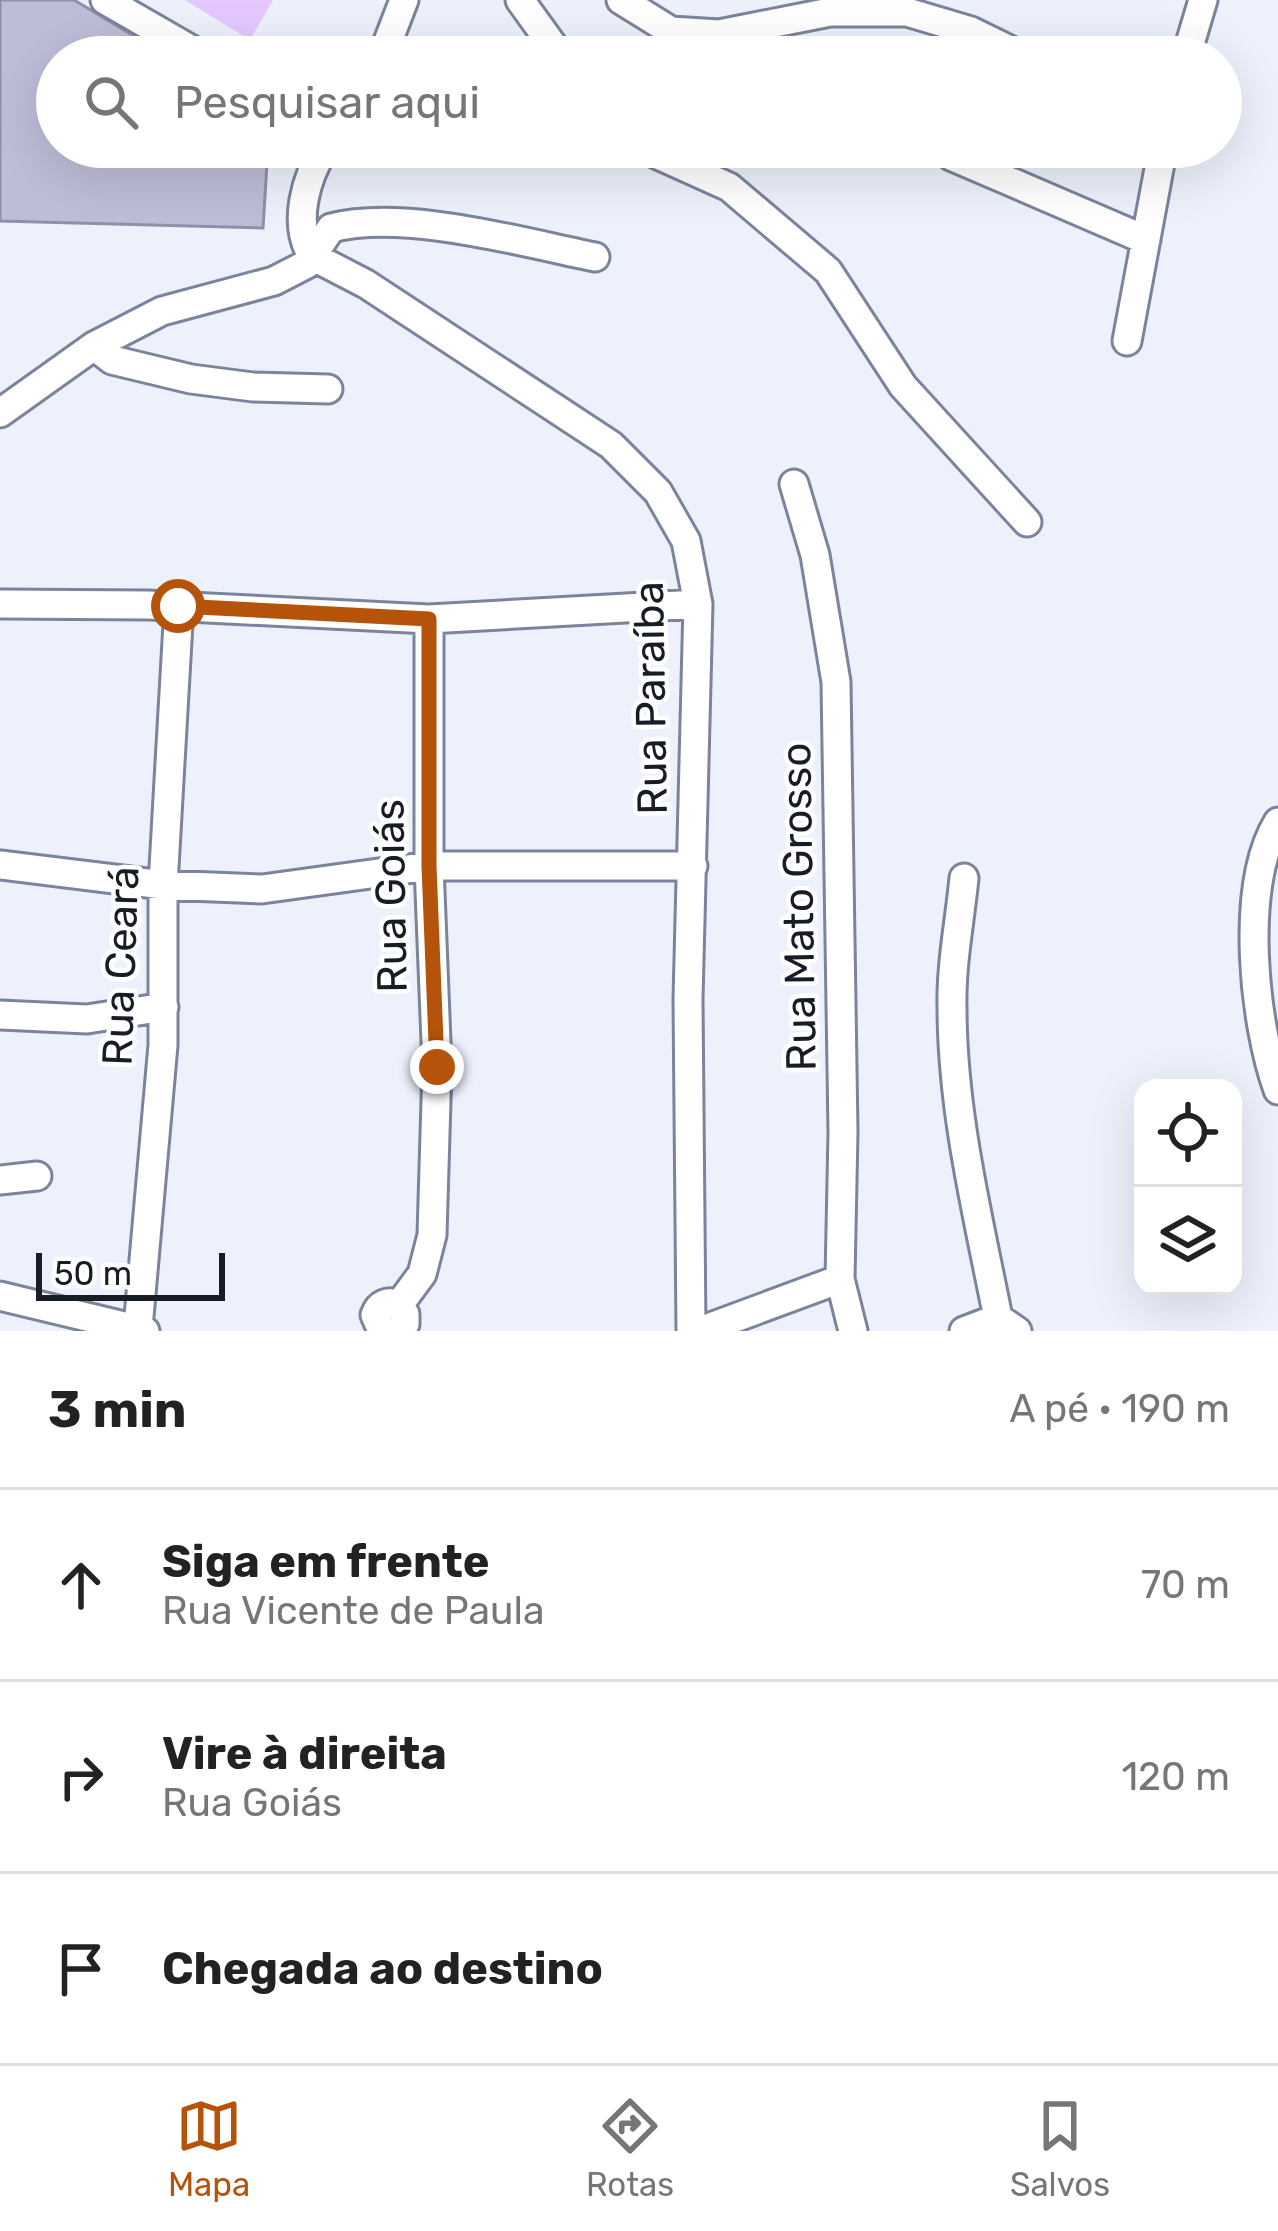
<!DOCTYPE html>
<html lang="pt">
<meta charset="utf-8">
<style>
:root{--surface:#fff;--page:#f6f6f6;--text:#222;--muted:#767676;--line:#e0e0e0;--accent:#b45309}
body{margin:0;font-family:Rubik,sans-serif;background:var(--page);color:var(--text)}
.controls{position:absolute;right:36px;bottom:36px;display:grid;overflow:hidden;border-radius:24px;box-shadow:0 12px 48px #0002}
.controls button{width:108px;height:108px;display:grid;place-items:center;padding:0;border:0;border-bottom:3px solid var(--line);background:var(--surface);color:var(--text);font:60px sans-serif}
.scale{position:absolute;left:36px;bottom:30px;width:189px;box-sizing:border-box;padding-left:12px;border:6px solid #181c25;border-top:0;font-size:33px;line-height:42px;white-space:nowrap;color:#181c25;-webkit-text-stroke:9px #fff;paint-order:stroke}
.stop{position:absolute;width:36px;height:36px;margin:-27px;border:9px solid #b45309;border-radius:50%;background:#fff}
.stop.end{background:#b45309;border-color:#fff;box-shadow:0 3px 12px #0008}
.list{margin:0;padding:0;list-style:none}
h2{display:flex;justify-content:space-between;align-items:center;height:156px;margin:0;padding:0 48px;font-size:51px}
h2 small{font-size:39px;font-weight:400;color:var(--muted)}
.list li{display:grid;grid-template-columns:78px 1fr auto;gap:36px;align-items:center;box-sizing:border-box;height:192px;padding:0 48px;border-top:3px solid var(--line)}
.list b{display:block;font-size:45px;white-space:nowrap}
.list p{margin:0;font-size:39px;white-space:nowrap;color:var(--muted)}
.list em{font-size:39px;font-style:normal;color:var(--muted)}
.icon{flex:none;width:66px;height:66px;fill:none;stroke:currentColor;stroke-width:2;stroke-linecap:round;stroke-linejoin:round}
.map{position:relative;flex:none;width:1278px;height:1331px;overflow:hidden}
.search{position:absolute;background:var(--surface);box-shadow:0 12px 48px #0002;left:36px;right:36px;top:36px;height:132px;display:flex;align-items:center;gap:30px;box-sizing:border-box;padding:0 42px;border-radius:66px;color:var(--muted);font-size:45px}
.sheet{height:732px;background:var(--surface)}
nav{display:flex;justify-content:space-around;align-items:center;box-sizing:border-box;height:168px;border-top:3px solid var(--line);background:var(--surface);font-size:33px;color:var(--muted)}
nav a{display:grid;justify-items:center;gap:6px}
nav .on{color:var(--accent)}
.map>svg:first-child{display:block}
.green{fill:#e4c8ff}
.building{fill:#bebdd8;stroke:#908fa8;stroke-width:3}
.lines{fill:none;stroke-linecap:round;stroke-linejoin:round}
.street-casing{stroke:#7b849c;stroke-width:33}
.street{stroke:#fff;stroke-width:27}
.route{stroke:#b45309;stroke-width:15}
.labels{text-anchor:middle;stroke-width:9;stroke-linejoin:round;paint-order:stroke}
.street-label{font-size:42px;fill:#181c25;stroke:#fff}
</style>
<div class="map">
<svg width="1278" height="1331" viewBox="0 0 1278 1331">
<rect width="100%" height="100%" fill="#ecf1fb"/>
<path class="green" d="M185 0H273L250 40Z"/>
<path class="building" d="M0 0H74L169 57H57V147H268L263 228 0 221Z"/>
<g class="lines">
<g class="street-casing">
<path id="street" d="M105 0 204 57
M520 0 561 57
M621 0 671 31 719 34 830 12H907L971 31 1024 57
M382 57 404 0
M1186 57 1203 0
M648 147 658 155 729 187 828 271 903 386 1027 522
M951 156 1146 240
M312 256 366 284 611 445 658 492 686 541 698 604 688 999 691 1331
M312 256C292 223 306 177 325 147
M1127 341 1163 147
M94 346 112 360 191 379 253 387 328 389
M0 413 94 346 162 311 274 281 307 264 331 228C404 209 521 242 595 257
M794 484 815 555 836 682 843 1132 840 1279 853 1331
M0 604 148 605 429 619 698 604
M1278 822C1239 886 1254 1023 1278 1090
M0 865 163 885 262 889 429 866H693
M964 878C960 920 951 964 952 1007 952 1112 978 1216 998 1318L1017 1331
M0 1015 87 1019 164 1007
M0 1180 37 1176
M0 1296 145 1331
M399 1305 422 1274 432 1235 437 1067 429 866V619
M138 1328 163 1045V885L179 606
M382 1331 375 1315C379 1304 388 1300 399 1305L405 1314V1324L399 1331
M700 1331 840 1279
M964 1331 998 1318 1001 1331"/>
</g>
<use href="#street" class="street"/>
</g>
<g class="lines">
<path class="route" d="M178 606 429 619V866L437 1067"/>
</g>
<g class="labels">
<g class="street-label">
<text transform="translate(650 698) rotate(-91)" y="15">Rua Paraíba</text>
<text transform="translate(390 896) rotate(-91)" y="15">Rua Goiás</text>
<text transform="translate(798 907) rotate(-91)" y="15">Rua Mato Grosso</text>
<text transform="translate(120 966) rotate(-88)" y="15">Rua Ceará</text>
</g>
</g>
</svg>
<div class="controls">
<button><svg class="icon" aria-label="locate" viewBox="0 0 24 24"><circle cx="12" cy="12" r="6"/><path d="M12 2v4M12 18v4M2 12h4M18 12h4"/></svg></button>
<button><svg class="icon" aria-label="layers" viewBox="0 0 24 24"><path d="M12 4l9 5-9 5-9-5zM3 14l9 5 9-5"/></svg></button>
</div>
<div class="scale">50 m</div>
<div class="stop" style="left:178px;top:606px"></div>
<div class="stop end" style="left:437px;top:1067px"></div>
<div class="search"><svg class="icon" aria-label="search" viewBox="0 0 24 24"><circle cx="10" cy="10" r="6"/><path d="M15 15l6 6"/></svg>Pesquisar aqui</div>
</div>
<section class="sheet">
<h2>3 min<small>A pé · 190 m</small></h2>
<ul class="list">
<li><svg class="icon" aria-label="ahead" viewBox="0 0 24 24"><path d="M12 20V5M6 11l6-6 6 6"/></svg><div><b>Siga em frente</b><p>Rua Vicente de Paula</p></div><em>70 m</em></li>
<li><svg class="icon" aria-label="right" viewBox="0 0 24 24"><path d="M7 20v-9h11M14 6l5 5-5 5"/></svg><div><b>Vire à direita</b><p>Rua Goiás</p></div><em>120 m</em></li>
<li><svg class="icon" aria-label="arrive" viewBox="0 0 24 24"><path d="M6 21V4h12l-3 4 3 4H6"/></svg><div><b>Chegada ao destino</b></div></li>
</ul>
</section>
<nav>
<a class="on"><svg class="icon" aria-label="map" viewBox="0 0 24 24"><path d="M3 6l6-2 6 2 6-2v14l-6 2-6-2-6 2zM9 4v14M15 6v14"/></svg>Mapa</a>
<a><svg class="icon" aria-label="directions" viewBox="0 0 24 24"><path d="M12 3l9 9-9 9-9-9zM9 14v-3h6M13 9l2 2-2 2"/></svg>Rotas</a>
<a><svg class="icon" aria-label="saved" viewBox="0 0 24 24"><path d="M7 4h10v16l-5-4-5 4z"/></svg>Salvos</a>
</nav>
